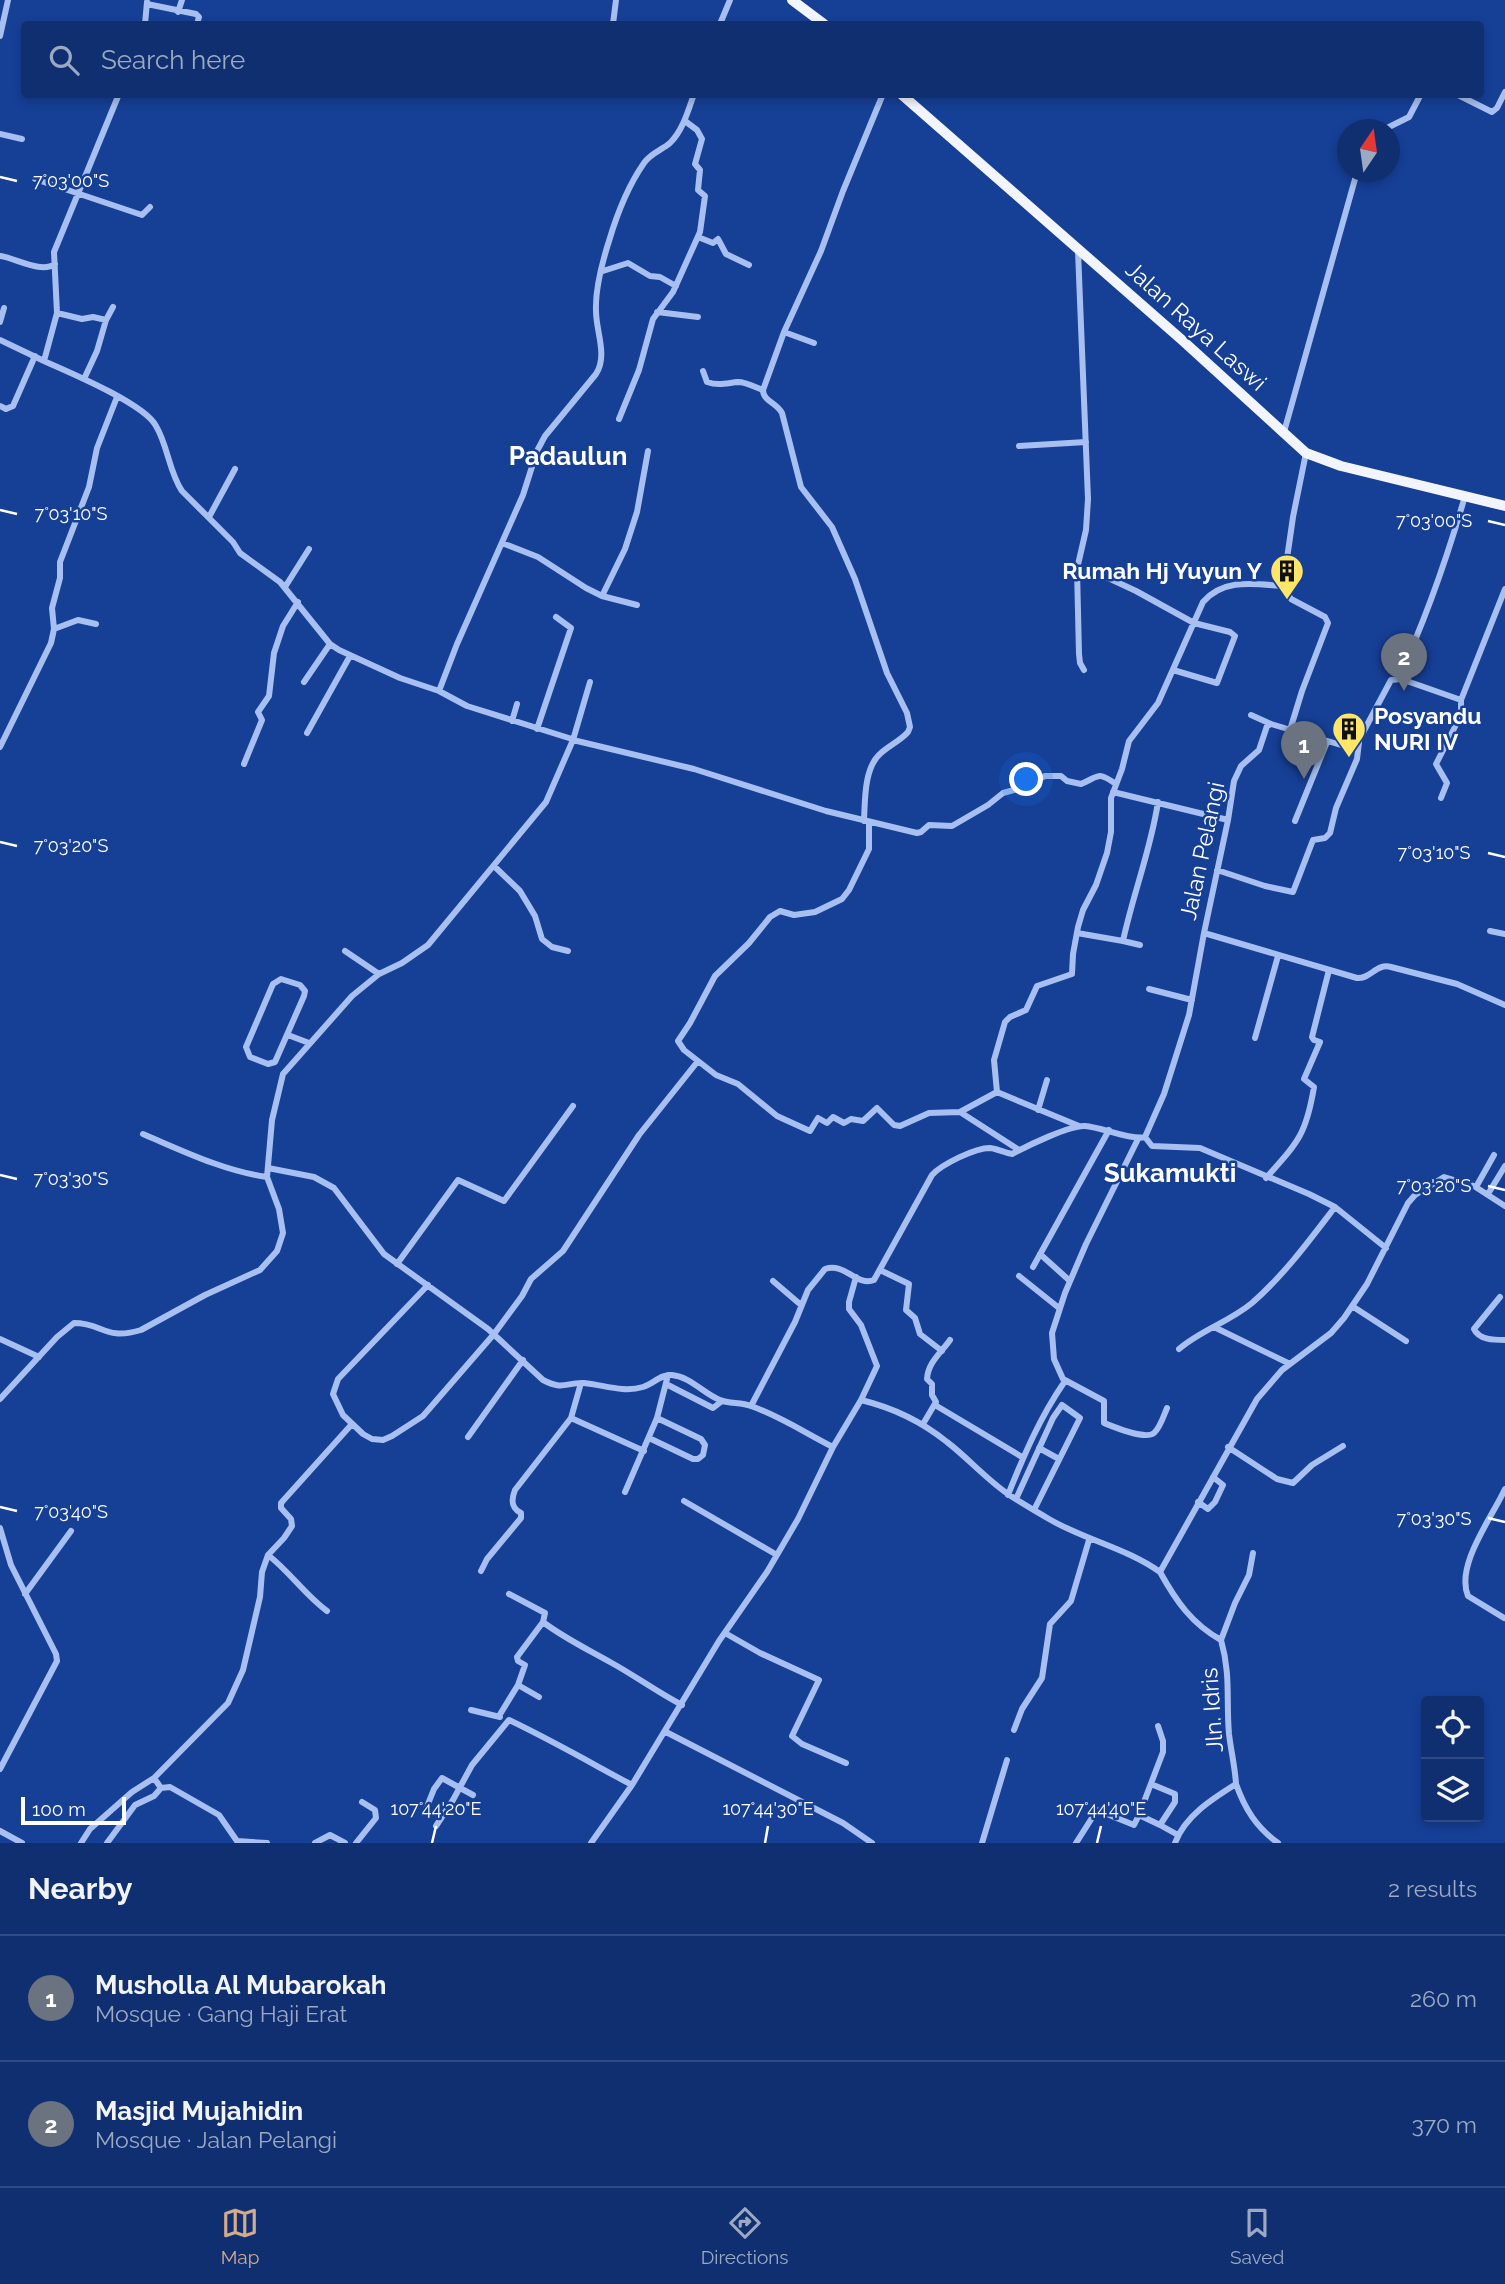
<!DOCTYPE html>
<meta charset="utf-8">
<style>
:root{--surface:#102f70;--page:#193775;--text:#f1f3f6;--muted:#9ca9c3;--line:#304a83;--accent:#d6ab8b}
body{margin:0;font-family:Raleway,sans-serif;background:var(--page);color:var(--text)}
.controls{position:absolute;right:21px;bottom:21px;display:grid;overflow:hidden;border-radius:7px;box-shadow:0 4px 10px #0003}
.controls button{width:63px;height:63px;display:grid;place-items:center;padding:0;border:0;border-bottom:2px solid var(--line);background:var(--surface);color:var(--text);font:35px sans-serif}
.compass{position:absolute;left:1337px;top:119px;width:63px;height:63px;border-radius:50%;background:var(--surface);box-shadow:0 4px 10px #0003;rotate:13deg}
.scale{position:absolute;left:21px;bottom:18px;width:105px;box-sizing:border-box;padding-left:7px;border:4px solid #fff;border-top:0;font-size:19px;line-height:24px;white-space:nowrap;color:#fff;-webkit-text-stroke:5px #163f96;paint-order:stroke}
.you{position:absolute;left:1027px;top:780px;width:24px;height:24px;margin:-18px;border:5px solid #fff;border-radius:50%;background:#1a73e8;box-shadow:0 0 0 10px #1a73e833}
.badge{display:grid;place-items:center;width:46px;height:46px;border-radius:50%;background:var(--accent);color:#fff;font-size:23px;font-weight:700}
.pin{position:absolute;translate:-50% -58px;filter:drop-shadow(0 2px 4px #0008)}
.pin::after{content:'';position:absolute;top:37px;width:24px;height:21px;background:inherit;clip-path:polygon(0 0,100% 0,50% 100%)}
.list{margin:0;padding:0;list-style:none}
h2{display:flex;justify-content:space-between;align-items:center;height:91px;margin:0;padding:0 28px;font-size:30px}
h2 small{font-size:23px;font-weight:400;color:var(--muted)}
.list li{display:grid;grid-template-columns:46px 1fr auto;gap:21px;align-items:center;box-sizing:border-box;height:126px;padding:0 28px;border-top:2px solid var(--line)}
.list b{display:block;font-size:26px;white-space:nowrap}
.list p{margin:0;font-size:23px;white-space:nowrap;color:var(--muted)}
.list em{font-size:23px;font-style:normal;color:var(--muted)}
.icon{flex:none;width:38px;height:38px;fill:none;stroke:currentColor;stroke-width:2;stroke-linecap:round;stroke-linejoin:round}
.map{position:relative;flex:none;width:1505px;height:1843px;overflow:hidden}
.search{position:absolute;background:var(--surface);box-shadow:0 4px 10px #0003;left:21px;right:21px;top:21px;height:77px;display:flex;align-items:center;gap:18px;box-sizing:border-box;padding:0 24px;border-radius:7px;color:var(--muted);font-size:26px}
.sheet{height:343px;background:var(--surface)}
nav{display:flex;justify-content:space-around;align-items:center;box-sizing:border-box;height:98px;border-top:2px solid var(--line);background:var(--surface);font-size:19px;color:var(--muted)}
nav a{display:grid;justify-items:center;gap:4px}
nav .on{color:var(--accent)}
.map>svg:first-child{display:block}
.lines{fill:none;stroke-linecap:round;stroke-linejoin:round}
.minor{stroke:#a7c0f1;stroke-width:6}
.primary{stroke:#f2f5ff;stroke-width:10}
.ticks{fill:none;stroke:#fff;stroke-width:2.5}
.labels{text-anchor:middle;stroke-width:5;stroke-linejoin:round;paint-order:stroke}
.street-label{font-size:23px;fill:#fff;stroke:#163f96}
.poi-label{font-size:23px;font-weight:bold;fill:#fff;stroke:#163f96;text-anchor:end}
.quarter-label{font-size:26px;font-weight:bold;fill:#fff;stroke:#163f96}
.ticks-label{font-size:18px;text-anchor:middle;fill:#fff;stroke:#163f96;stroke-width:5;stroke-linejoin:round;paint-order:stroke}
</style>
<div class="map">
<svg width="1505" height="1843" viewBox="0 0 1505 1843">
<rect width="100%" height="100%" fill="#163f96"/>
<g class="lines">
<path class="minor" d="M147 4 196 14 199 17 197 24
M178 12 182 0
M145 24 147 2
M613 24 616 0
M720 24 730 0
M0 36 8 0
M1456 94 1492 112 1497 108 1505 92
M1383 130 1409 117 1421 94
M0 134 22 139
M35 179 142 215 150 207
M698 237 713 243 718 239 726 254 749 265
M1078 251 1088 499 1086 530 1077 569 1079 654 1080 663 1084 670
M0 256C16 258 41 274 55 264
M603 271 628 263 650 276 660 277 676 286
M657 312 698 317
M57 313 82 319 93 317 106 320 113 307
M0 322 4 308
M784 332 814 343
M0 340 44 361 57 313 54 252 119 94
M44 361C69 372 145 404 156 426 168 446 169 472 182 491L233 542 240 553 280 582 330 644 339 650 400 678 439 691 467 706 572 739
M703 371 707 382C719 386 727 383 738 382 746 382 755 387 763 390
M84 379 97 351 106 320
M0 406 6 409 13 406 35 356
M619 419 639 370 653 319 673 292 700 232 705 196 698 190 700 170 695 164 702 139 697 130 685 121
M1284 432 1357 172
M1019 446 1086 442
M209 517 235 469
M502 543 538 557 586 588 602 596 637 605
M1077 569 1106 577 1136 591 1194 623 1230 632 1235 636 1217 683 1173 670
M1283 586 1291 599 1325 617 1328 623 1302 691 1290 730
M285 587 309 549
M602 596 625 549 637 512 648 451
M54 629 78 620 96 624
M1398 679C1425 621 1447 558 1465 496
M304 682 330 644
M439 691 457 644 523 495 537 451 545 436 596 374C608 355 596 332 596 311 595 288 602 263 609 241 617 214 628 186 644 163 651 153 662 150 670 143 683 130 688 111 694 94
M1251 715 1271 724
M512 721 517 704
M537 729 571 628 556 617
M307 733 350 656
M573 740 694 769 826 811 917 833 921 832 929 825 952 826 988 805 1003 793 1018 789 1045 776H1061L1067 781 1081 784C1100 776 1097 771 1116 784
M0 747 51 643 54 629 52 608 60 578V562L89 487 97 448 117 397
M244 764 262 720 258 712 269 696 274 653 283 626 298 602
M1113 792 1228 820
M1441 798 1447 783 1436 764 1461 715V700
M864 821C865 800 864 767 881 753 890 745 900 741 908 732L910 727 907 713 887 673 855 579 832 527 801 487 782 413C777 403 763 401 763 390L784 332 821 251 843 191 883 94
M1295 821 1327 742
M869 822V849L849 890 842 899 815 912 794 915 780 911 770 917 749 943 715 976 690 1023 678 1041 684 1050 716 1075 738 1084 777 1116 810 1131 818 1118 827 1123 833 1117 844 1123 851 1119 863 1121 877 1108 894 1125 900 1126 929 1113 960 1112 997 1092 994 1060 1005 1022 1010 1017 1026 1010 1037 986 1072 974 1073 954 1078 927 1083 910 1096 885 1107 853 1111 832V798L1122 769 1129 741 1158 703 1203 602C1224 578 1254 584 1283 586L1293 517 1306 453
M494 866 520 891 535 916 542 939 552 947 568 951
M1217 870 1265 886 1293 892 1313 840 1325 838 1330 833 1336 808 1357 759 1359 742
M1490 931 1505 934
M1077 933 1123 941C1133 894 1151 849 1158 802
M1204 933 1357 978C1371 979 1376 963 1391 967L1457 984 1505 1005
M1123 941 1140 945
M345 951 379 974
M281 979 300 985 305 991 304 996 275 1062 268 1064 250 1057 246 1047 273 984Z
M1149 989 1192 1000
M288 1035 309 1043
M1255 1038 1278 956
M997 1092 1079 1126
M1038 1110 1047 1080
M960 1112 1019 1150
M143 1134C183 1151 224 1171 267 1177
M1145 1137 1164 1094 1189 1015 1204 933 1228 820 1234 781 1241 766 1259 750 1267 726 1271 724 1351 748 1359 740 1391 680 1401 679 1461 700 1505 589
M1138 1139 1086 1244 1065 1293 1052 1333 1054 1359 1063 1379 1104 1401V1423C1114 1427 1145 1440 1154 1433 1160 1428 1164 1415 1167 1408
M268 1168 314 1177 334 1188 384 1254 488 1329 543 1380C564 1391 566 1382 584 1383 604 1385 623 1393 643 1387 653 1384 661 1374 672 1375 691 1377 704 1394 720 1400 729 1404 741 1402 751 1406 780 1416 807 1434 833 1447L861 1400C894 1408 921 1421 947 1442 968 1458 986 1479 1008 1494 1021 1503 1036 1511 1049 1519 1085 1540 1126 1548 1160 1572L1257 1399 1282 1370 1331 1333 1344 1318 1367 1284 1408 1203 1415 1195 1444 1177 1474 1186 1505 1206
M1266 1178C1298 1142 1306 1135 1314 1087L1304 1079 1320 1042 1314 1040 1312 1037 1329 970
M1476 1187 1494 1155
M1488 1194 1505 1166
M1040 1254 1070 1281
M397 1264 458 1180 504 1201 573 1106
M1033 1267 1109 1130
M880 1270 909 1284 906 1310 915 1318 920 1334 942 1351
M1019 1276 1059 1308
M856 1277 849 1302V1309L861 1325 877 1366 861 1400
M773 1281 801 1305
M428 1285 338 1379 333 1394 343 1415 363 1434 372 1439 383 1440 392 1436 423 1416 494 1334 522 1296 531 1279 563 1251 639 1135 698 1061
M1500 1297 1474 1329C1479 1340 1494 1340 1505 1340
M1352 1306 1406 1341
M1214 1327 1290 1364
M0 1339 39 1357
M1179 1349C1201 1330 1229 1322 1252 1303 1284 1275 1309 1241 1335 1207
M666 1384 713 1408 722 1401
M0 1399 57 1337 74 1323C103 1323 105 1341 141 1330L205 1295 260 1270 277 1251 283 1233 279 1209 267 1177 272 1120 283 1074 352 996 379 974 402 963 428 945 546 802 573 740 590 682
M935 1405 1022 1457
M751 1406 795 1322 808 1290 825 1269C845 1262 857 1287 874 1280L932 1175C942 1164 975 1148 990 1148 998 1149 1005 1153 1012 1154 1027 1146 1070 1125 1085 1126 1101 1127 1133 1141 1145 1137L1152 1146 1200 1148 1309 1194 1335 1207 1386 1248
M571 1418 644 1451
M923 1424 936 1402 932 1395V1384L927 1379C928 1362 941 1353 950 1340
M468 1437 523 1360
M649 1438 693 1459H698L703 1455 705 1445 701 1439 657 1418
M1228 1447 1277 1479 1293 1483 1312 1465 1343 1446
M1039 1448 1059 1459
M625 1492 657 1418 668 1375
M1008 1495C1024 1455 1040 1417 1065 1381
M1016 1499 1053 1418 1062 1405 1080 1418 1034 1510
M684 1501 777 1555
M1198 1502 1208 1509 1215 1502 1223 1485 1213 1477
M0 1528 11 1565 56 1654 57 1661 0 1769
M268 1555 284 1538 292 1526 291 1519 281 1508V1503L352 1424
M481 1571 487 1559 521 1518V1513C511 1508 511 1500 515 1490L571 1418 581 1383
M1160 1572C1176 1601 1192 1624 1221 1640 1231 1675 1226 1700 1229 1734 1231 1751 1235 1767 1236 1784 1212 1799 1185 1816 1175 1843
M25 1594 71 1531
M509 1594 545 1613 543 1622
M1504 1618 1468 1596C1455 1565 1493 1516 1505 1489
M725 1633 760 1653 819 1680 792 1736 802 1744 846 1763
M1221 1640 1235 1603 1249 1575 1253 1553
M518 1685 525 1665 518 1661 517 1657 543 1622C564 1638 587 1649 610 1662 634 1675 657 1692 682 1705
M471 1710 500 1717
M499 1716 518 1685 539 1697
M1158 1726 1163 1741V1752L1139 1815 1160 1825
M1014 1730 1022 1709 1042 1678 1050 1624 1071 1601 1089 1540
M666 1732 843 1823 872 1843
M154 1778 161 1788 170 1787 219 1815 237 1841 267 1843
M1151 1784 1175 1794V1802L1160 1825 1178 1835
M1236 1784C1245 1809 1256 1827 1278 1843
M426 1809 434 1789 442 1778 473 1795
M436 1826 453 1800 472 1765 509 1720C551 1740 591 1763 632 1785
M0 1831 22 1843
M81 1843 90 1829 132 1792 154 1778 228 1703 243 1670 260 1597 262 1572 268 1555C290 1572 305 1595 327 1611
M107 1843 135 1805 154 1796 161 1788
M315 1843 330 1835 345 1843
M356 1843 376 1818 375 1810 362 1802
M591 1843 632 1785 719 1641 767 1572 798 1519 833 1447
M982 1843 1007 1760
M1076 1843 1097 1810 1134 1825 1139 1815"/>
<path class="primary" d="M792 0 824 24
M901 94 1182 340 1306 453 1341 466 1505 506"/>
</g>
<path class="ticks" d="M0 177 17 181M0 510 17 514M1488 521 1505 525M0 842 17 846M1488 853 1505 857M0 1175 17 1179M1488 1186 1505 1190M0 1507 17 1511M1488 1518 1505 1522M432 1843 436 1826M765 1843 768 1826M1097 1843 1101 1826"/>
<defs>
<g id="building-pin" transform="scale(1.75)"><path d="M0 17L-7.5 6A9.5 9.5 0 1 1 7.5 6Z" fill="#ffe568" stroke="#163f96"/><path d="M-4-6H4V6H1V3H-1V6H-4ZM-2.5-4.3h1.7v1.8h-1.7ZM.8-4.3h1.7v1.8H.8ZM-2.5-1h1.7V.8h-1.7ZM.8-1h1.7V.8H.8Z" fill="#111"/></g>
</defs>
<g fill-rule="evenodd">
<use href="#building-pin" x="1287" y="571"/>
<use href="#building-pin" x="1349" y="729"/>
</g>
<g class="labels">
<g class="street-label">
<text transform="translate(1196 326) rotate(42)" y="8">Jalan Raya Laswi</text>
<text transform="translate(1202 851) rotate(-78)" y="8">Jalan Pelangi</text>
<text transform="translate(1212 1710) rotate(-94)" y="8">Jln. Idris</text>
</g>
<g class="poi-label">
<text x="1262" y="579">Rumah Hj Yuyun Y</text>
<text x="1374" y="724" text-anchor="start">Posyandu<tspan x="1374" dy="26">NURI IV</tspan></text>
</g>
<g class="quarter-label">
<text x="568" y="465">Padaulun</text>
<text x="1170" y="1182">Sukamukti</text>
</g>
</g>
<g class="ticks-label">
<text x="71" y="187">7°03'00"S</text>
<text x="71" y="520">7°03'10"S</text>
<text x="1434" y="527">7°03'00"S</text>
<text x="71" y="852">7°03'20"S</text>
<text x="1434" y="859">7°03'10"S</text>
<text x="71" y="1185">7°03'30"S</text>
<text x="1434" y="1192">7°03'20"S</text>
<text x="71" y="1518">7°03'40"S</text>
<text x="1434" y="1525">7°03'30"S</text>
<text x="436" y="1815">107°44'20"E</text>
<text x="768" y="1815">107°44'30"E</text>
<text x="1101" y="1815">107°44'40"E</text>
</g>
</svg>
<div class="controls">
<button><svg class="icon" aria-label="locate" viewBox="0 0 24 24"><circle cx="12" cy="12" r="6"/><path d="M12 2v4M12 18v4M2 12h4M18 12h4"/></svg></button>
<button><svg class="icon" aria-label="layers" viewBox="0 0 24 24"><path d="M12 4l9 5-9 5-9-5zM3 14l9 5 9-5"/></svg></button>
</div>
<svg class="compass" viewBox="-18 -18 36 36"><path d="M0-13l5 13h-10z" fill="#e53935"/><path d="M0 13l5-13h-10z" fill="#9ca9c3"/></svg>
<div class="scale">100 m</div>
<div class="you"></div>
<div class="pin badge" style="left:1304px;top:779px;background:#6b7280">1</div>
<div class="pin badge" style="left:1404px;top:691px;background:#6b7280">2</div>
<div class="search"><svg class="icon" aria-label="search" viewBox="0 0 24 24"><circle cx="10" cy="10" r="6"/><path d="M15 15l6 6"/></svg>Search here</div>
</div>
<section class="sheet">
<h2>Nearby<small>2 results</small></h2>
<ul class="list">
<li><span class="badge" style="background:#6b7280">1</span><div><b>Musholla Al Mubarokah</b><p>Mosque · Gang Haji Erat</p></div><em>260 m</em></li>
<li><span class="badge" style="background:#6b7280">2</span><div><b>Masjid Mujahidin</b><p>Mosque · Jalan Pelangi</p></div><em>370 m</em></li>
</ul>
</section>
<nav>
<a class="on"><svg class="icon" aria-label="map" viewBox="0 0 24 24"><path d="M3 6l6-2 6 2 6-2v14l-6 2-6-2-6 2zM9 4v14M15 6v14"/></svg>Map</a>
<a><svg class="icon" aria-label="directions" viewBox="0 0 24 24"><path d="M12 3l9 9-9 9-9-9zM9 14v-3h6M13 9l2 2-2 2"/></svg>Directions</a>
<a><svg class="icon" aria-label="saved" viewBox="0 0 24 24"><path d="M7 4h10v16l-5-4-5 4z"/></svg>Saved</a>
</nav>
